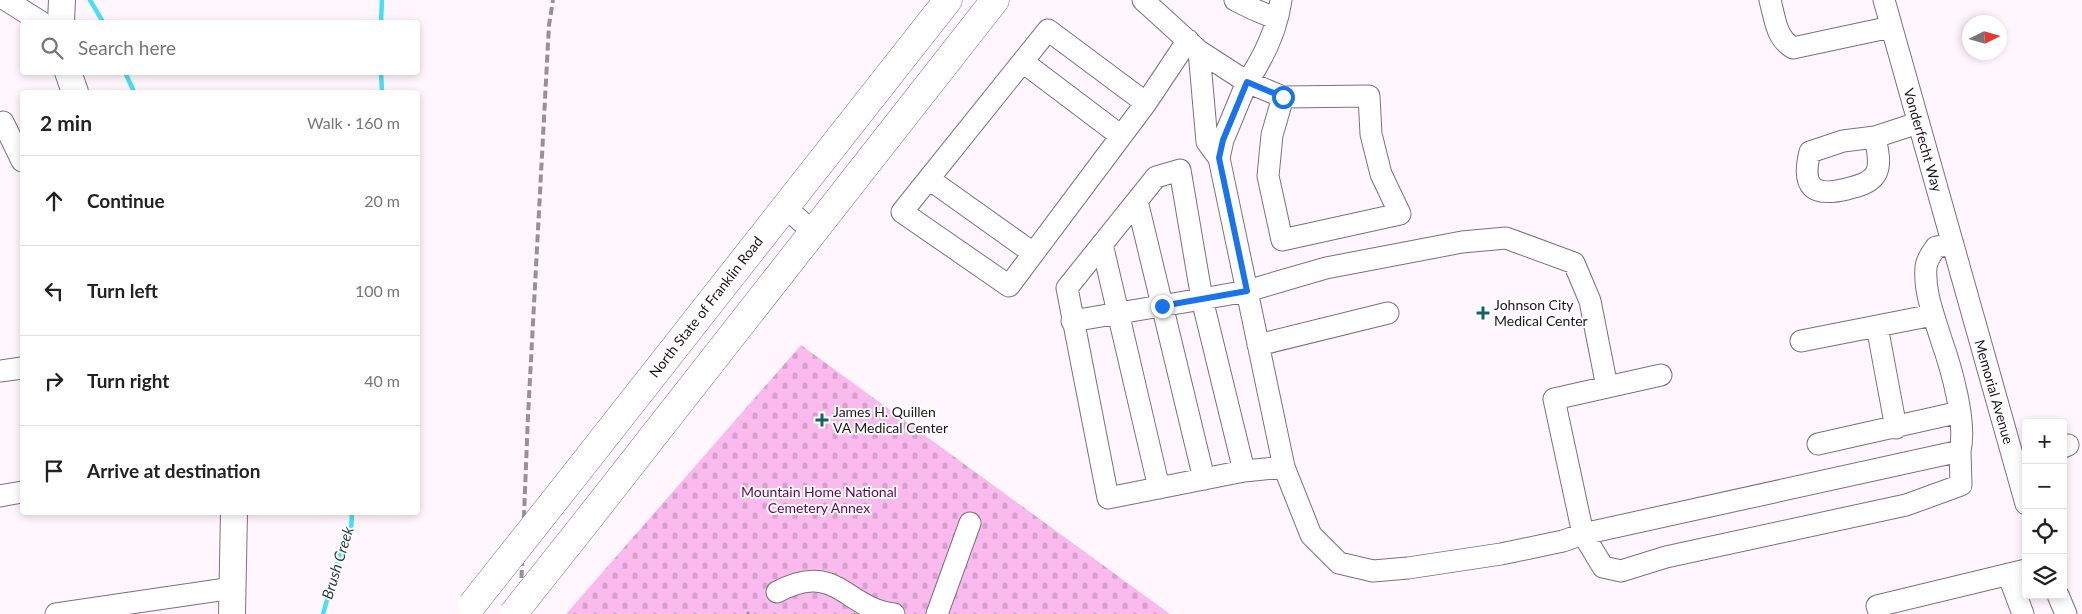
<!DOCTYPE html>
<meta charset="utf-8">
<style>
:root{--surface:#fff;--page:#f6f6f6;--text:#222;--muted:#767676;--line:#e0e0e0}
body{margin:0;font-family:Lato,sans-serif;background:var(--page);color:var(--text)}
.controls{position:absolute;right:15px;bottom:15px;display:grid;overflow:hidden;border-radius:5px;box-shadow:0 2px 8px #0003}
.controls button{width:45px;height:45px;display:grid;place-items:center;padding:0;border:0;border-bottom:1px solid var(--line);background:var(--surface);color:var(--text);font:25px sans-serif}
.compass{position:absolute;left:1962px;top:15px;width:45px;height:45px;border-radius:50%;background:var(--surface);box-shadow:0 2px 8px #0003;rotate:85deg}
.stop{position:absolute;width:15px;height:15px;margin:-11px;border:4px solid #1a73e8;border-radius:50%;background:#fff}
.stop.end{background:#1a73e8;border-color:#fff;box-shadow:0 1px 5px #0008}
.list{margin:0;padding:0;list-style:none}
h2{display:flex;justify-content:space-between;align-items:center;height:65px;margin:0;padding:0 20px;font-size:21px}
h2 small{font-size:16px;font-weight:400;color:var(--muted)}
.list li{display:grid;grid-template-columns:32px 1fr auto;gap:15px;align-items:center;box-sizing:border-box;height:90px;padding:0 20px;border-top:1px solid var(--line)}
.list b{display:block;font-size:19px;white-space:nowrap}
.list em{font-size:16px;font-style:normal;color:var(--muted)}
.icon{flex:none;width:28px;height:28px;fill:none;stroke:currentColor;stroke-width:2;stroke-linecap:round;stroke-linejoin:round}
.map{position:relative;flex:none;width:2082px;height:614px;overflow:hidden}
.search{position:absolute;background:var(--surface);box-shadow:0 2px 8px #0003;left:20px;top:20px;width:400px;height:55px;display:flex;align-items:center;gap:12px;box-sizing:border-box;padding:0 18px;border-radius:5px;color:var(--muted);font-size:19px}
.panel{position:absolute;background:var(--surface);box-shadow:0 2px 8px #0003;left:20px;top:90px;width:400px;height:425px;border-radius:5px}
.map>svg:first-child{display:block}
.cemetery{fill:url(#cemetery-stones)}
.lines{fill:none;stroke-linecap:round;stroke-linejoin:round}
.stream{stroke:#49e0f6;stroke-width:4.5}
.minor-casing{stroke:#7f6f7c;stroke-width:23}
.major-casing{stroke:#7f6f7c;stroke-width:28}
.highway-casing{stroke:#7f6f7c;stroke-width:29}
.path{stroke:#9c959b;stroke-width:2.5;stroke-dasharray:5 2.5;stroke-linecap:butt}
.minor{stroke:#fff;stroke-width:21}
.major{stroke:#fff;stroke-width:26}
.highway{stroke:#fff;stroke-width:28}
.rail{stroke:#979096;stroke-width:4;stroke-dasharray:8 4;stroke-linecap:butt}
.highway-bridge-casing{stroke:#7f6f7c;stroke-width:29;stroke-linecap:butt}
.highway-bridge{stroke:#fff;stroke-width:28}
.route{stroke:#1a73e8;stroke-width:6}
.poi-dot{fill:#12606b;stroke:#fff;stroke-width:2}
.labels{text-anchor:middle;stroke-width:4;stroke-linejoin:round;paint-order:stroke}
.street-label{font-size:14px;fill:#1b151a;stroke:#fff}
.poi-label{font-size:14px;fill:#1b151a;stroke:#fff;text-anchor:start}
.park-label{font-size:14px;fill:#67025d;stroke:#fff}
.water-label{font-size:15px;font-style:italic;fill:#274044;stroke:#fff}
</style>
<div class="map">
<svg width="2082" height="614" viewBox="0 0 2082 614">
<defs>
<pattern id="cemetery-stones" width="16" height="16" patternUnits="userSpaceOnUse" patternTransform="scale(1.25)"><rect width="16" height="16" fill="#fabaee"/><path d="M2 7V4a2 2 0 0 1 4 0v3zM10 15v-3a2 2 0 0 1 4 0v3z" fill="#d69fcc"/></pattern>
</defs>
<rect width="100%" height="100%" fill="#fff7fd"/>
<path class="cemetery" d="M801 345 1170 614H566Z"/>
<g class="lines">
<path class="stream" d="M90 0 103 22
M381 22 382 0
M125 72 134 92
M381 72 382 92
M323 614 339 558 351 532 352 512"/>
<g class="minor-casing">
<path id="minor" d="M6 0 41 22
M1143 0 1199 51 1247 82 1223 140 1219 158 1284 467
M1235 0 1253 9 1277 19
M1281 0C1277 29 1264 57 1247 82L1283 97 1369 96 1371 134 1381 174 1400 214 1282 240 1268 176 1272 135 1283 97
M1770 0C1775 19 1776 38 1793 48L1891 27
M1884 0 2026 504
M1199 51 1207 142 1219 158
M1023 62 1121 136
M1146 103 1048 30 902 212 1009 286 1146 103 1188 40
M3 122 22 161
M1875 137C1877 148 1882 165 1875 175 1869 184 1857 186 1847 189 1813 197 1801 188 1810 152L1843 141 1875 137 1918 123
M929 179 1033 253
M1137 201 1204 479
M785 207 813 232
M1102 244 1159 488
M1072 321 1202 299 1180 170 1156 177 1067 288 1108 498 1244 471 1202 299 1247 291 1326 268 1462 242 1506 238 1574 263 1590 301 1607 387
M1877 326 1896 428
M1801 341 1933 315
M1258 345 1388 313
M0 371 22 368
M1661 375 1554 399 1583 534 1603 567 1621 571 1666 557 1906 505 1961 485 1960 451
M1818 444 1960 412
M2063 447 2068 445
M1244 471 1284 467 1311 535 1339 563 1373 571 1408 568 1501 554 1563 541 1583 534 1960 451C1967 422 1951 367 1941 339 1934 316 1924 292 1926 268 1926 261 1932 253 1936 247L1953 244
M0 496 22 492
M2008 574 2023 614
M777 592C837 560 844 608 894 614
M2058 595 2066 614
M56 614 233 588
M937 614 970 523
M1880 614 1877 606 2026 570"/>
</g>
<g class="major-casing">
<path id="major" d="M61 22 62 0
M68 72 75 92
M232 614 234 512"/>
</g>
<g class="highway-casing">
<path id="highway" d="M581 467 948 0
M586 522 995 0"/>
</g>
<path class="path" d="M747 614 749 612"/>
<use href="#minor" class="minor"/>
<use href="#major" class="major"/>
<use href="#highway" class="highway"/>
<path class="rail" d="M520 614 528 416 549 25 553 0"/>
<g class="highway-bridge-casing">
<path id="highway-bridge" d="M472 605 581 467
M513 614 586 522"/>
</g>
<use href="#highway-bridge" class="highway-bridge"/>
</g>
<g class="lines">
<path class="route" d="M1162 306 1247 291 1219 158 1223 140 1247 82 1283 97"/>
</g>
<g class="poi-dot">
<path d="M1480.5 305.5h5v5h5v5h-5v5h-5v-5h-5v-5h5z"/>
<path d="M819.5 412.5h5v5h5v5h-5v5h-5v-5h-5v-5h5z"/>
</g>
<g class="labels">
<g class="street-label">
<text transform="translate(1923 140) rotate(74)" y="5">Vonderfecht Way</text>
<text transform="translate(706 307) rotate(-52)" y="5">North State of Franklin Road</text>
<text transform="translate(1994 392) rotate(74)" y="5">Memorial Avenue</text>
</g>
<g class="poi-label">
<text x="1494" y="310">Johnson City<tspan x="1494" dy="16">Medical Center</tspan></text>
<text x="833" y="417">James H. Quillen<tspan x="833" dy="16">VA Medical Center</tspan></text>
</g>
<g class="park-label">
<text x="819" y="497">Mountain Home National<tspan x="819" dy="16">Cemetery Annex</tspan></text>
</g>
<g class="water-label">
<text transform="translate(338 563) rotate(-73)" y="5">Brush Creek</text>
</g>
</g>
</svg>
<div class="controls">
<button>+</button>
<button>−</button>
<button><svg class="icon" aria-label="locate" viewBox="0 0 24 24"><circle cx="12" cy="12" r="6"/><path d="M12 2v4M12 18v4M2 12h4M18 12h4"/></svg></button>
<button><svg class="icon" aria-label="layers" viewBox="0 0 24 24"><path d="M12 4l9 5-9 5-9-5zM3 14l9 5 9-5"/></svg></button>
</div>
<svg class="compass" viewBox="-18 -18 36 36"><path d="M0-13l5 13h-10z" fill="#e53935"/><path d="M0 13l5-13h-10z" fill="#767676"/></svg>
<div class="stop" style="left:1283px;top:97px"></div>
<div class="stop end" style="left:1162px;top:306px"></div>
<div class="search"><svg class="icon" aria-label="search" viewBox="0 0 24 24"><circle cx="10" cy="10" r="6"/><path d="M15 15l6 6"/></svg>Search here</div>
<section class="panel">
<h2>2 min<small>Walk · 160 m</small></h2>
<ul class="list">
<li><svg class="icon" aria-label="ahead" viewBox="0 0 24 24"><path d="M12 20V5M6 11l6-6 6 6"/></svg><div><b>Continue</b></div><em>20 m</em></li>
<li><svg class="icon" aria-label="left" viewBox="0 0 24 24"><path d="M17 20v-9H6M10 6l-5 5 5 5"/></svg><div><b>Turn left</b></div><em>100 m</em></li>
<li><svg class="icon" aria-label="right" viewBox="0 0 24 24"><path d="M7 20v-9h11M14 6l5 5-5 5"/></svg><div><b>Turn right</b></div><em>40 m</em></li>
<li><svg class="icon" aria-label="arrive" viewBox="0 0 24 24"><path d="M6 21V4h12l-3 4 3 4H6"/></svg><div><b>Arrive at destination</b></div></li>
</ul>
</section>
</div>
